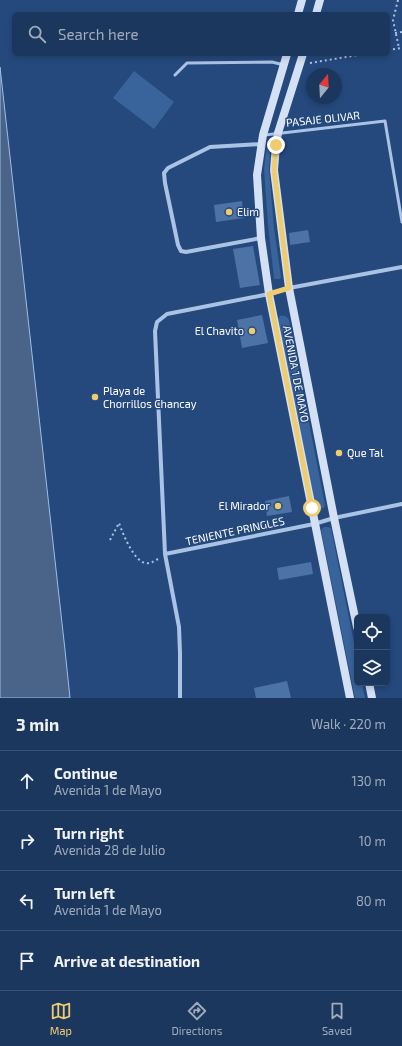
<!DOCTYPE html>
<meta charset="utf-8">
<style>
:root{--surface:#1c375e;--page:#253f64;--text:#f1f3f6;--muted:#a0acbc;--line:#3a5173;--accent:#efcd6f}
body{margin:0;font-family:"Exo 2",sans-serif;background:var(--page);color:var(--text)}
.controls{position:absolute;right:12px;bottom:12px;display:grid;overflow:hidden;border-radius:6px;box-shadow:0 2px 6px #0003}
.controls button{width:36px;height:36px;display:grid;place-items:center;padding:0;border:0;border-bottom:1px solid var(--line);background:var(--surface);color:var(--text);font:20px sans-serif}
.compass{position:absolute;left:306px;top:68px;width:36px;height:36px;border-radius:50%;background:var(--surface);box-shadow:0 2px 6px #0003;rotate:18deg}
.stop{position:absolute;width:12px;height:12px;margin:-9px;border:3px solid #efcd6f;border-radius:50%;background:#fff}
.stop.end{background:#efcd6f;border-color:#fff;box-shadow:0 1px 4px #0008}
.list{margin:0;padding:0;list-style:none}
h2{display:flex;justify-content:space-between;align-items:center;height:52px;margin:0;padding:0 16px;font-size:17px}
h2 small{font-size:13px;font-weight:400;color:var(--muted)}
.list li{display:grid;grid-template-columns:26px 1fr auto;gap:12px;align-items:center;box-sizing:border-box;height:60px;padding:0 16px;border-top:1px solid var(--line)}
.list b{display:block;font-size:15px;white-space:nowrap}
.list p{margin:0;font-size:13px;white-space:nowrap;color:var(--muted)}
.list em{font-size:13px;font-style:normal;color:var(--muted)}
.icon{flex:none;width:22px;height:22px;fill:none;stroke:currentColor;stroke-width:2;stroke-linecap:round;stroke-linejoin:round}
.map{position:relative;flex:none;width:402px;height:698px;overflow:hidden}
.search{position:absolute;background:var(--surface);box-shadow:0 2px 6px #0003;left:12px;right:12px;top:12px;height:44px;display:flex;align-items:center;gap:10px;box-sizing:border-box;padding:0 14px;border-radius:6px;color:var(--muted);font-size:15px}
.sheet{height:292px;background:var(--surface)}
nav{display:flex;justify-content:space-around;align-items:center;box-sizing:border-box;height:56px;border-top:1px solid var(--line);background:var(--surface);font-size:11px;color:var(--muted)}
nav a{display:grid;justify-items:center;gap:2px}
nav .on{color:var(--accent)}
.map>svg:first-child{display:block}
.green{fill:#39639b}
.water{fill:#496389;stroke:#9fbee6}
.building{fill:#4d73a6}
.lines{fill:none;stroke-linecap:round;stroke-linejoin:round}
.path{stroke:#aac3e5;stroke-width:2;stroke-dasharray:2 3;stroke-linecap:butt}
.lane{stroke:#aac3e5;stroke-width:3}
.street{stroke:#aac3e5;stroke-width:4}
.secondary{stroke:#d4e1f5;stroke-width:8}
.route{stroke:#efcd6f;stroke-width:5}
.poi-dot{fill:#efcd6f;stroke:#25497d;stroke-width:1.5}
.labels{text-anchor:middle;stroke-width:3;stroke-linejoin:round;paint-order:stroke}
.street-label{font-size:11px;fill:#fff;stroke:#25497d}
.poi-label{font-size:11px;fill:#fff;stroke:#25497d;text-anchor:start}
</style>
<div class="map">
<svg width="402" height="698" viewBox="0 0 402 698">
<rect width="100%" height="100%" fill="#25497d"/>
<path class="green" d="M134 71 174 102 154 129 113 98Z
M267 144H271L269 169 274 228 281 277 280 279H274V278L268 225 264 169Z
M280 316C285 315 287 316 289 320L325 505 324 508 317 509 315 507 278 319Z
M324 527H328L331 528 357 658V683H362L365 698H355L321 530Z"/>
<path class="water" d="M0 67 65 650 70 698H0Z"/>
<path class="building" d="M242 201 244 218 216 222 214 205Z
M308 230 310 242 290 245 289 233Z
M253 246 260 285 240 288 233 249Z
M262 315 268 343 242 348 237 320Z
M289 496 292 512 267 516 265 501Z
M311 562 313 574 279 580 277 568Z
M287 681 291 698H256L254 688Z"/>
<g class="lines">
<path class="path" d="M398 0 393 20 399 48
M395 33 402 32
M388 50 402 48
M310 63 364 54
M110 540 119 523C123 534 134 562 146 563 150 564 154 561 158 559"/>
<path class="lane" d="M175 75 187 63 272 62 284 65
M265 135 385 121 402 222"/>
<path class="street" d="M261 238 186 252 181 251 178 245 165 183 164 173 168 168 210 147 262 144
M165 554 314 524 334 518 402 504
M180 698V653L179 627 165 554 155 331 157 322 167 314 269 294 289 288 402 267"/>
<path class="secondary" d="M298 14 302 0
M316 14 320 0
M287 54 263 135 257 175 261 238 269 294 350 698
M303 54 278 133 276 145 274 170 289 288 334 518 357 627
M369 683 372 698"/>
</g>
<g class="lines">
<path class="route" d="M276 145 274 170 289 288 269 294 312 508"/>
</g>
<g class="poi-dot">
<circle cx="229" cy="212" r="4"/>
<circle cx="252" cy="331" r="4"/>
<circle cx="95" cy="397" r="4"/>
<circle cx="339" cy="453" r="4"/>
<circle cx="278" cy="506" r="4"/>
</g>
<g class="labels">
<g class="street-label">
<text transform="translate(323 119) rotate(-6)" y="4">PASAJE OLIVAR</text>
<text transform="translate(296 374) rotate(79)" y="4">AVENIDA 1 DE MAYO</text>
<text transform="translate(235 531) rotate(-12)" y="4">TENIENTE PRINGLES</text>
</g>
<g class="poi-label">
<text x="237" y="216">Elim</text>
<text x="244" y="335" text-anchor="end">El Chavito</text>
<text x="103" y="395">Playa de<tspan x="103" dy="13">Chorrillos Chancay</tspan></text>
<text x="347" y="457">Que Tal</text>
<text x="270" y="510" text-anchor="end">El Mirador</text>
</g>
</g>
</svg>
<div class="controls">
<button><svg class="icon" aria-label="locate" viewBox="0 0 24 24"><circle cx="12" cy="12" r="6"/><path d="M12 2v4M12 18v4M2 12h4M18 12h4"/></svg></button>
<button><svg class="icon" aria-label="layers" viewBox="0 0 24 24"><path d="M12 4l9 5-9 5-9-5zM3 14l9 5 9-5"/></svg></button>
</div>
<svg class="compass" viewBox="-18 -18 36 36"><path d="M0-13l5 13h-10z" fill="#e53935"/><path d="M0 13l5-13h-10z" fill="#a0acbc"/></svg>
<div class="stop" style="left:312px;top:508px"></div>
<div class="stop end" style="left:276px;top:145px"></div>
<div class="search"><svg class="icon" aria-label="search" viewBox="0 0 24 24"><circle cx="10" cy="10" r="6"/><path d="M15 15l6 6"/></svg>Search here</div>
</div>
<section class="sheet">
<h2>3 min<small>Walk · 220 m</small></h2>
<ul class="list">
<li><svg class="icon" aria-label="ahead" viewBox="0 0 24 24"><path d="M12 20V5M6 11l6-6 6 6"/></svg><div><b>Continue</b><p>Avenida 1 de Mayo</p></div><em>130 m</em></li>
<li><svg class="icon" aria-label="right" viewBox="0 0 24 24"><path d="M7 20v-9h11M14 6l5 5-5 5"/></svg><div><b>Turn right</b><p>Avenida 28 de Julio</p></div><em>10 m</em></li>
<li><svg class="icon" aria-label="left" viewBox="0 0 24 24"><path d="M17 20v-9H6M10 6l-5 5 5 5"/></svg><div><b>Turn left</b><p>Avenida 1 de Mayo</p></div><em>80 m</em></li>
<li><svg class="icon" aria-label="arrive" viewBox="0 0 24 24"><path d="M6 21V4h12l-3 4 3 4H6"/></svg><div><b>Arrive at destination</b></div></li>
</ul>
</section>
<nav>
<a class="on"><svg class="icon" aria-label="map" viewBox="0 0 24 24"><path d="M3 6l6-2 6 2 6-2v14l-6 2-6-2-6 2zM9 4v14M15 6v14"/></svg>Map</a>
<a><svg class="icon" aria-label="directions" viewBox="0 0 24 24"><path d="M12 3l9 9-9 9-9-9zM9 14v-3h6M13 9l2 2-2 2"/></svg>Directions</a>
<a><svg class="icon" aria-label="saved" viewBox="0 0 24 24"><path d="M7 4h10v16l-5-4-5 4z"/></svg>Saved</a>
</nav>
